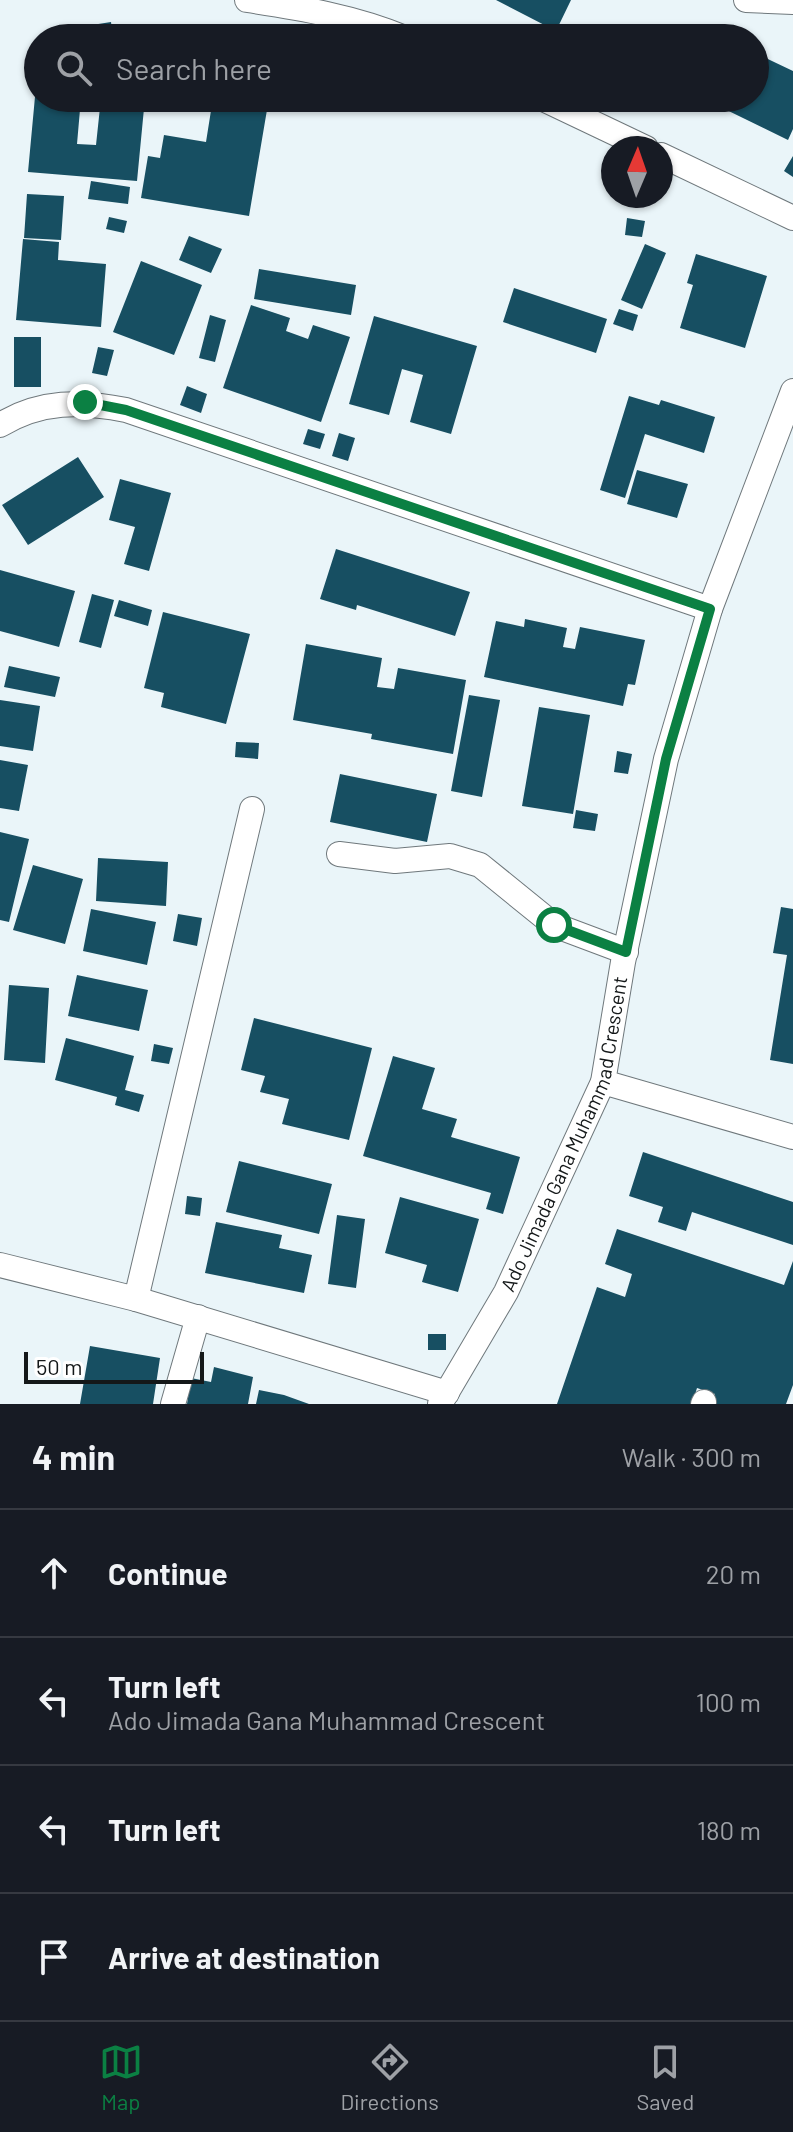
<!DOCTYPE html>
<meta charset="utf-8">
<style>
:root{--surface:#171b24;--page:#20242c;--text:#f1f3f6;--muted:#9ea1a6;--line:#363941;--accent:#0b8043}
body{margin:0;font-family:Barlow,sans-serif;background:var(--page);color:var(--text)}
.compass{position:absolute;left:601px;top:136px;width:72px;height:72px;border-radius:50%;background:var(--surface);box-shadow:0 2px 6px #0004;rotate:2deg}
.scale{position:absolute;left:24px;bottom:20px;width:180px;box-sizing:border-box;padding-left:8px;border:4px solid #141819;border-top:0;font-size:22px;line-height:28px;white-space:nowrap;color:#141819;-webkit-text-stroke:6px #fff;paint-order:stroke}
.stop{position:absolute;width:24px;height:24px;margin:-18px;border:6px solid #0b8043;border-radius:50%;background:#fff}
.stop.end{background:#0b8043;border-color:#fff;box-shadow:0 2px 8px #0008}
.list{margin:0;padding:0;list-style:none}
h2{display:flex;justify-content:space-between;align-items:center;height:104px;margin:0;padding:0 32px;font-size:34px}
h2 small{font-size:26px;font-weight:400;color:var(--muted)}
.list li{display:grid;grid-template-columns:52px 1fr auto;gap:24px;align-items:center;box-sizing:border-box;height:128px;padding:0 32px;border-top:2px solid var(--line)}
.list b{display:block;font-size:30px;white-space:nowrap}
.list p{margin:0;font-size:26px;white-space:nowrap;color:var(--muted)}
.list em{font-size:26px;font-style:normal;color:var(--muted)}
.icon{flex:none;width:44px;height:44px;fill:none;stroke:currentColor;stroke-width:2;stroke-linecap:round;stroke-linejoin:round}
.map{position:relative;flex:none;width:793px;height:1404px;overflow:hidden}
.search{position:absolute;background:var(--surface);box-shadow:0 2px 6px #0004;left:24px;right:24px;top:24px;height:88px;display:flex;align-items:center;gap:20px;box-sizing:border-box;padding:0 28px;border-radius:44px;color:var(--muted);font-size:30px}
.sheet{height:616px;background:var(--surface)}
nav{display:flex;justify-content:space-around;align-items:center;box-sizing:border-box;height:112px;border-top:2px solid var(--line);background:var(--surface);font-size:22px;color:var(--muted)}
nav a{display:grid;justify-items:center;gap:4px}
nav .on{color:var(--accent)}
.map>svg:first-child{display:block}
.building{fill:#174f62}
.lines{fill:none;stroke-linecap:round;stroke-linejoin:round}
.minor-casing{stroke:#6f787c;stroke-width:26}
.minor{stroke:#fff;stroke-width:24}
.route{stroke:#0b8043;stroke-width:10}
.labels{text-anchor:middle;stroke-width:8;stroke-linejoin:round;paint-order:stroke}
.street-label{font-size:20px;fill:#141819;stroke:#fff}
</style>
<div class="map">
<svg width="793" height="1404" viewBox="0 0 793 1404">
<rect width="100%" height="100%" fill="#eaf5f9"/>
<path class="building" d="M496 0H571L556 31Z
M111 22 113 38H93L92 25Z
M134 28 150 30 149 38H132Z
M755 53 793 71V129L788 140 702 98H755Z
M36 86 38 98H81L77 144 96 145 101 98H145L137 181 28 172Z
M213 98H269L249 216 141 198 148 156 160 158 164 135 206 142Z
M793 156V177L784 171Z
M91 181 130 187 128 204 88 199Z
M27 194 64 196 61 240 24 238Z
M109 217 127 221 124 233 106 229Z
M627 218 645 221 642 237 625 235Z
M189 236 222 249 211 273 179 260Z
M23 239 59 242 58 260 106 264 101 327 16 320Z
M645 244 666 253 642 309 621 300Z
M696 254 767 276 745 348 680 328 693 285 687 283Z
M141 261 202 285 174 355 113 332Z
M259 269 356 285 351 315 254 299Z
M514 288 607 319 596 353 503 322Z
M251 305 290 318 286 331 308 339 313 325 350 337 321 422 223 388Z
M619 309 638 315 633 331 613 324Z
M210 315 226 320 215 362 199 358Z
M374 316 477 346 451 434 410 422 423 375 402 369 389 415 349 404Z
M14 337H41V387H14Z
M98 347 114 350 107 376 92 373Z
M187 386 207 394 201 413 180 405Z
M629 396 659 405 661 400 715 417 704 453 645 434 625 498 600 490Z
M308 429 325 434 320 449 303 444Z
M339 433 355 438 348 461 332 456Z
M78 457 104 497 28 545 2 505Z
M637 470 688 484 677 518 627 504Z
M120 479 171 493 149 571 124 564 135 527 109 520Z
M336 549 470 592 455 636 357 605 356 610 320 599Z
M0 570 75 591 59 647 0 631Z
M92 594 114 600 101 648 79 642Z
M119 600 152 610 148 626 114 616Z
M163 612 250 634 226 724 161 707 164 693 144 688Z
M525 619 567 628 563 647 575 649 580 627 645 640 635 685 628 684 623 706 484 677 496 621 524 627Z
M306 644 382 658 377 687 394 689 398 668 466 680 453 754 371 739 372 734 293 720Z
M9 666 60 677 55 697 4 687Z
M469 695 500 700 482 797 451 791Z
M0 700 40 706 33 751 0 746Z
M539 707 590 715 573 814 522 806Z
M236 742 259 743 258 759 235 757Z
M617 751 632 754 628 774 614 772Z
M0 760 28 765 19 811 0 808Z
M340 774 437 794 427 842 330 822Z
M576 810 598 814 595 831 573 828Z
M0 832 29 839 9 922 0 920Z
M98 858 168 862 166 906 96 901Z
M33 865 83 879 65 944 13 930Z
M781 907 793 909V1064L770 1060 787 955 773 953Z
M91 909 156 922 147 965 83 951Z
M178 914 202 918 197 946 173 941Z
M77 975 148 990 139 1031 68 1016Z
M9 985 49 988 45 1063 4 1060Z
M254 1018 372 1048 349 1140 282 1124 289 1099 260 1092 265 1076 241 1070Z
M66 1038 134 1056 125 1090 144 1095 139 1112 115 1105 117 1097 55 1080Z
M154 1044 173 1048 169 1064 151 1061Z
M393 1056 435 1068 422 1109 457 1119 451 1137 520 1157 503 1214 486 1209 491 1193 363 1156Z
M643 1152 793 1202V1245L692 1212 686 1231 658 1222 663 1207 629 1196Z
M239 1161 332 1184 319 1234 226 1212Z
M187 1196 202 1198 200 1216 185 1214Z
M400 1197 479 1219 458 1292 422 1282 427 1265 385 1253Z
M337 1215 365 1219 356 1288 328 1284Z
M216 1222 282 1235 279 1248 312 1255 304 1293 205 1273Z
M617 1229 784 1285 793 1261V1385L786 1404H711L715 1394 697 1388 692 1404H557L597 1287 625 1297 632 1274 605 1264Z
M428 1334H446V1350H428Z
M90 1346 160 1358 153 1404H80Z
M214 1367 253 1377 248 1404H187L191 1378 211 1382Z
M259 1390 284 1395 309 1404H256Z"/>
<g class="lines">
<g class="minor-casing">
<g id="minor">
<path d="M247 0C301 8 355 17 405 38"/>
<path d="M746 0 793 2"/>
<path d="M541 98 646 148"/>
<path d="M661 155 793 218"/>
<path d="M0 425C41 400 81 401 126 410L710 609"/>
<path d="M339 854 395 861 450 856 480 865 554 925 626 952"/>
<path d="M603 1082 793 1137"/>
<path d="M0 1265 136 1299 447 1393"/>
<path d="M136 1299 252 809"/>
<path d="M173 1404 198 1317"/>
<path id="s1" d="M440 1404 506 1292 603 1082 623 962 666 759 710 609 793 391"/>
<path d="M703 1404 704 1402"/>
</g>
</g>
<use href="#minor" class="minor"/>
</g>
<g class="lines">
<path class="route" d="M85 402 126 410 710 609 666 759 626 952 554 925"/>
</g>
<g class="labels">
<g class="street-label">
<text dy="7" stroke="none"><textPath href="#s1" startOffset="300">Ado Jimada Gana Muhammad Crescent</textPath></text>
</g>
</g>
</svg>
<svg class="compass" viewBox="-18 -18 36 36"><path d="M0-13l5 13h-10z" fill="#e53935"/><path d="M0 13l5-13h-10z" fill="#9ea1a6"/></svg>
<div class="scale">50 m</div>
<div class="stop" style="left:554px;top:925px"></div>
<div class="stop end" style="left:85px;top:402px"></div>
<div class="search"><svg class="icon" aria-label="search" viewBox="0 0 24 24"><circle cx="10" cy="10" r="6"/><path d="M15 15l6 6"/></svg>Search here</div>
</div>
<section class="sheet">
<h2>4 min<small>Walk · 300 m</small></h2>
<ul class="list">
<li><svg class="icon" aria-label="ahead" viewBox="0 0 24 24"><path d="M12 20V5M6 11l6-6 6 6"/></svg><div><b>Continue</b></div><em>20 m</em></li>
<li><svg class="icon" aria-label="left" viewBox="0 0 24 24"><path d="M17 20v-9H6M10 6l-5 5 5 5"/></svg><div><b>Turn left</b><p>Ado Jimada Gana Muhammad Crescent</p></div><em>100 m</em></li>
<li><svg class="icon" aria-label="left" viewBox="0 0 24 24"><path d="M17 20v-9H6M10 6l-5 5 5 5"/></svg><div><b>Turn left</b></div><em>180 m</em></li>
<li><svg class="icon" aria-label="arrive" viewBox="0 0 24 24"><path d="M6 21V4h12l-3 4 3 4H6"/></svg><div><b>Arrive at destination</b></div></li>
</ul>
</section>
<nav>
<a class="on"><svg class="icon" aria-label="map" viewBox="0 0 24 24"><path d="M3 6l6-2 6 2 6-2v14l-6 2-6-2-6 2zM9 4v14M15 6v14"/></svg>Map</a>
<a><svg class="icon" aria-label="directions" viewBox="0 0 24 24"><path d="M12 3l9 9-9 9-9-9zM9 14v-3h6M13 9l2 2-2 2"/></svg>Directions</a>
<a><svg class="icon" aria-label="saved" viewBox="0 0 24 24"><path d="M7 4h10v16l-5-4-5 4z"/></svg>Saved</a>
</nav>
